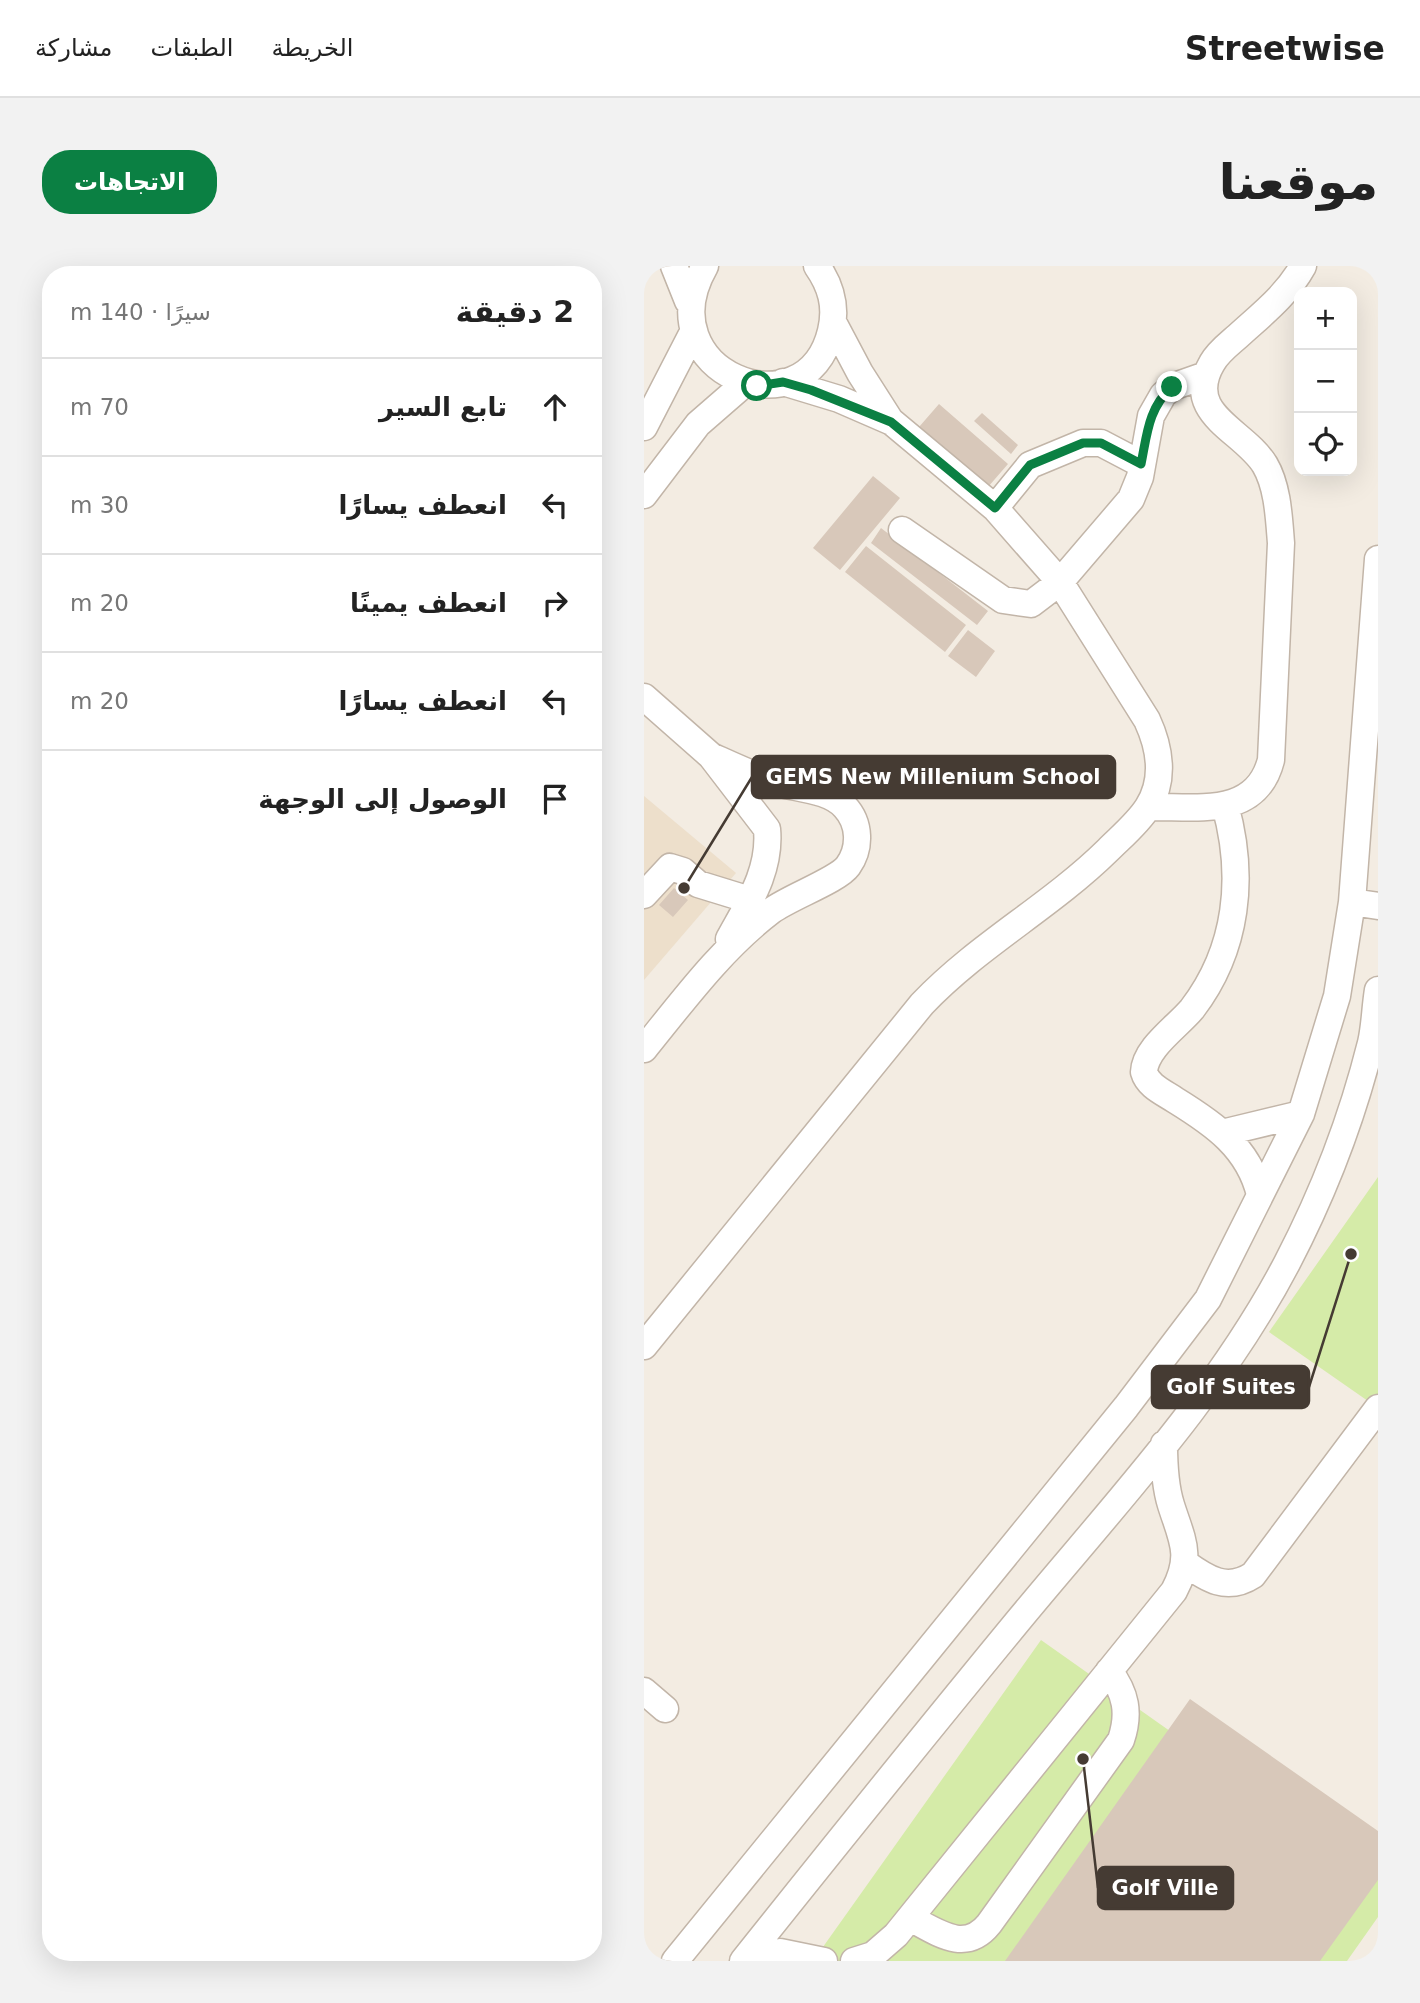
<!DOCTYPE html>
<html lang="ar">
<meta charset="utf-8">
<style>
:root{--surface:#fff;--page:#f2f2f2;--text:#222;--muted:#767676;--line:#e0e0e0;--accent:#0b8043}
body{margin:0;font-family:"DejaVu Sans","Noto Sans Arabic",sans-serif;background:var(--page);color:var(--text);direction:rtl}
.controls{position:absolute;right:21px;top:21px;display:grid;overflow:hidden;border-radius:14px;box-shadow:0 7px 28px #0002}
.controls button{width:63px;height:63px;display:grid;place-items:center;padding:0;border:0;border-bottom:2px solid var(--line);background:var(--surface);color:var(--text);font:35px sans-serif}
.stop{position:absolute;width:21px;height:21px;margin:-16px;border:5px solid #0b8043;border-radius:50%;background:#fff}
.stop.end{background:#0b8043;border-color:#fff;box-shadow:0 2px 7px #0008}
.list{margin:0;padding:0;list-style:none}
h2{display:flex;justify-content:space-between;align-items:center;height:91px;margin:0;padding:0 28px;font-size:30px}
h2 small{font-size:23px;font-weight:400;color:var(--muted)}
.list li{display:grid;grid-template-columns:46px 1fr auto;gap:21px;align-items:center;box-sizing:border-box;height:98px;padding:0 28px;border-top:2px solid var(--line)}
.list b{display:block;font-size:26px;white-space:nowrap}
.list em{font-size:23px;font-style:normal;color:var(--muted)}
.icon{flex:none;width:38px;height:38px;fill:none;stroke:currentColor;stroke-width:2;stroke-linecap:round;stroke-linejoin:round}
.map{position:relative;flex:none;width:734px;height:1695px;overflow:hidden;direction:ltr;border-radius:28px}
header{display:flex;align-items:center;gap:42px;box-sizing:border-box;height:98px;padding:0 35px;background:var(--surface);border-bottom:2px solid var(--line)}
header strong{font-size:33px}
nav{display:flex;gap:38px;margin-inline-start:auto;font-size:24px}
.intro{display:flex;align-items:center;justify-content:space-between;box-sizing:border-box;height:168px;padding:0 42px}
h1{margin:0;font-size:49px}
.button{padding:18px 32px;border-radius:28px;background:var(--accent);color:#fff;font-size:24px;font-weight:700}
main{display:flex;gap:42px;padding:0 42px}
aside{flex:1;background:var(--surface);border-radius:28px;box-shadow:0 7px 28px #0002}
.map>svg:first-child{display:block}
.education{fill:#eddfcb}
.green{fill:#d5eba8}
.building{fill:#d8c8ba}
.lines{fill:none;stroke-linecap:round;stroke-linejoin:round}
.minor-casing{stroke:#c2b5a8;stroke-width:29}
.minor{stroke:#fff;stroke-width:26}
.route{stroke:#0b8043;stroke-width:9}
.leader{fill:none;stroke:#453b33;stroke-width:2.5}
.callout-dot{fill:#453b33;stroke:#fff;stroke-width:2.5}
.callout{fill:#453b33;stroke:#453b33;stroke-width:2.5}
.callout-label{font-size:21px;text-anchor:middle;font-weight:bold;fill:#fff}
</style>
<header>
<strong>Streetwise</strong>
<nav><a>الخريطة</a><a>الطبقات</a><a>مشاركة</a></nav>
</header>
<div class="intro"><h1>موقعنا</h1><a class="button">الاتجاهات</a></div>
<main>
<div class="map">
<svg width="734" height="1695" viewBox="0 0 734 1695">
<rect width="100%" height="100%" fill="#f3ece2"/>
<path class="education" d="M0 530 92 607 0 714Z"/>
<path class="green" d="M734 911V1142L625 1066Z
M397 1374 734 1612V1651L703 1695H169Z"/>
<path class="building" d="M295 138 364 198 344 221 275 161Z
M338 147 374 179 367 188 330 155Z
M229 210 256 232 196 304 169 282Z
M237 262 344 345 333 359 227 277Z
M222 280 322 359 301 386 201 306Z
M324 364 351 385 332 411 304 390Z
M30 622 44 634 29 651 15 639Z
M546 1433 734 1565V1614L676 1695H361Z"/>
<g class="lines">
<g class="minor-casing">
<path id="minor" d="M30 0 44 35
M61 0C0 106 162 170 187 65 193 40 187 20 173 0
M189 56 216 107 246 154
M0 161 47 70
M0 229 54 158 100 118
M351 242 386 199 439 177H457L497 198
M258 264 359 334 387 338 416 316 487 233 496 211 507 150 519 129 528 121 562 109
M0 431 67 490 123 563C127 605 104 638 85 673
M581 539C601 610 594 683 548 743 533 761 501 782 500 806 504 820 519 826 531 834 570 858 605 882 616 929
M504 541C552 540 612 553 627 494L637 277C635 253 634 221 621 199 600 164 538 148 568 97 574 86 585 78 594 70 618 48 643 29 659 0
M0 629 26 601 39 605 54 618 106 634
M708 636 734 640
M0 783C39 735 77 683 127 645 146 631 194 614 204 600 217 582 216 557 201 541 184 522 150 523 126 515 106 508 87 499 67 490
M578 867 657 848
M0 1080 278 738C334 679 406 641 464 584 477 571 494 557 504 541 521 514 516 482 503 454L416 316 351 242 248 156 195 133 139 116
M541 1297C563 1313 583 1326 609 1309L734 1142
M0 1425 21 1443
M266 1652C293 1666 321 1688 345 1658L477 1474C486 1447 482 1427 465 1405
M31 1695 482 1141 564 1033 657 848 693 730 708 636 734 293
M99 1695C190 1581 281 1468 374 1355 468 1241 574 1129 643 997 679 928 708 853 727 777 731 760 731 742 734 724
M105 1695 136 1686 180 1695
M210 1695 229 1689 252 1669 530 1325C549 1289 538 1274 527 1239 521 1220 520 1199 520 1178"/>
</g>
<use href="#minor" class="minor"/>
</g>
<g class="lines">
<path class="route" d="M113 120 139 116 167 124 247 156 351 242 386 199 439 177H457L497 198C503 169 504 142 528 121"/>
</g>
<path class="leader" d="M40 622L108 511M707 988L665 1121M439 1493L454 1622"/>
<g class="callout-dot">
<circle cx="40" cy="622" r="7"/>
<circle cx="707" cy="988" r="7"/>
<circle cx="439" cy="1493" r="7"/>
</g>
<g class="callout">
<rect x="108" y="490" width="363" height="42" rx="7"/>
<rect x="508" y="1100" width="157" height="42" rx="7"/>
<rect x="454" y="1601" width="135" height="42" rx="7"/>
</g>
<g class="callout-label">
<text x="289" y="518">GEMS New Millenium School</text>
<text x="587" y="1128">Golf Suites</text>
<text x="521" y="1629">Golf Ville</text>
</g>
</svg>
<div class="controls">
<button>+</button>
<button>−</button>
<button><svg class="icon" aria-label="locate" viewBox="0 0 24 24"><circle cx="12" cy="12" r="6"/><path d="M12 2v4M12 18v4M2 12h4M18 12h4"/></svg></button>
</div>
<div class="stop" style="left:113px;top:120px"></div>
<div class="stop end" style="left:528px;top:121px"></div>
</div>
<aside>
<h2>2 دقيقة<small>سيرًا · 140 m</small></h2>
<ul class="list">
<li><svg class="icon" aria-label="ahead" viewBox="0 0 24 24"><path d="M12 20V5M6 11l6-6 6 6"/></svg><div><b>تابع السير</b></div><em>70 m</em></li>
<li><svg class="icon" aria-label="left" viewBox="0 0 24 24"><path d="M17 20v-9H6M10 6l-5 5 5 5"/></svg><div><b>انعطف يسارًا</b></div><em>30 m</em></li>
<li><svg class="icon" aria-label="right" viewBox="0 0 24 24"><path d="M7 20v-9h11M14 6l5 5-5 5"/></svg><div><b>انعطف يمينًا</b></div><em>20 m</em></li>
<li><svg class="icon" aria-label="left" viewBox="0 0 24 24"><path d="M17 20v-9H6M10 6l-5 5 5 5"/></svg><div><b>انعطف يسارًا</b></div><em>20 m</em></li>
<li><svg class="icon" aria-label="arrive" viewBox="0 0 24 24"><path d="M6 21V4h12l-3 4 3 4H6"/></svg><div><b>الوصول إلى الوجهة</b></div></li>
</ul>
</aside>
</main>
